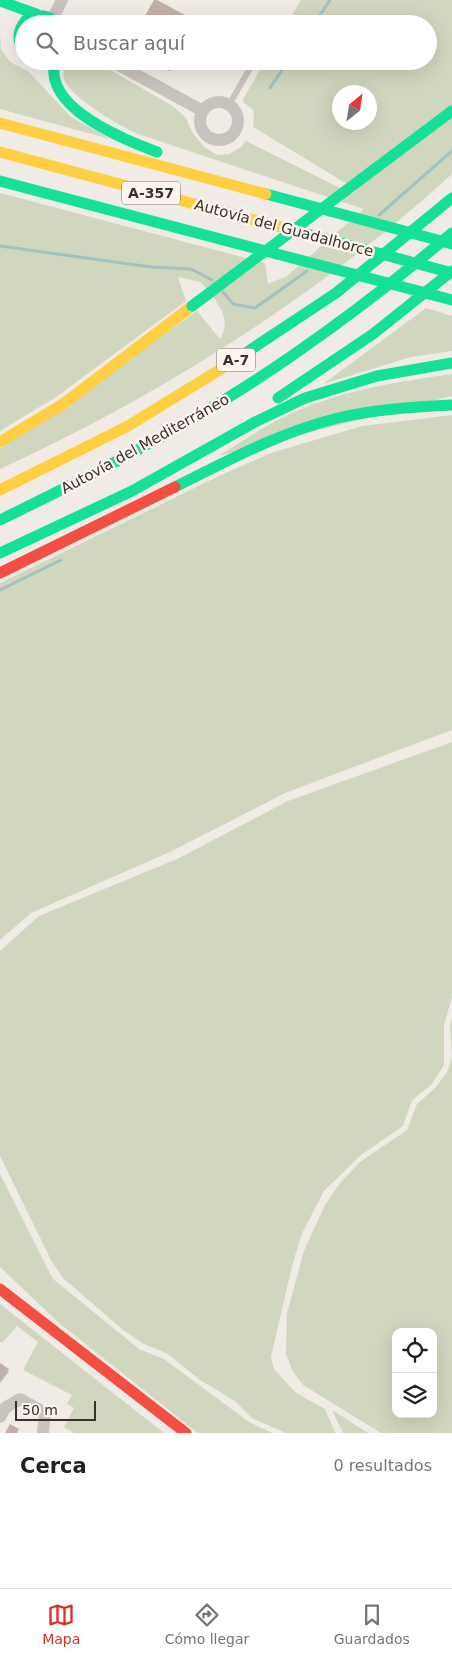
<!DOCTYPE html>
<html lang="es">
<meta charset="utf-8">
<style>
:root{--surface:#fff;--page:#f2f2f2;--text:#222;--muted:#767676;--line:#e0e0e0;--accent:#d93025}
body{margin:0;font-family:"DejaVu Sans",sans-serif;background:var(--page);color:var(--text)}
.controls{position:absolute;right:15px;bottom:15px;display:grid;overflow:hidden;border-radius:10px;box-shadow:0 5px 20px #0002}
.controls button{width:45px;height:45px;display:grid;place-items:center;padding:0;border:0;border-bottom:1px solid var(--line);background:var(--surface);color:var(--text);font:25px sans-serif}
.compass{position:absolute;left:332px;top:85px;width:45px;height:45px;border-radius:50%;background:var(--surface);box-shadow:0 5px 20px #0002;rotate:30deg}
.scale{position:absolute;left:15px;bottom:12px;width:81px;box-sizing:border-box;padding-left:5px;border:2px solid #3b302b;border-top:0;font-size:14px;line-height:18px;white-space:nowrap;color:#3b302b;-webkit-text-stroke:4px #fbf5ee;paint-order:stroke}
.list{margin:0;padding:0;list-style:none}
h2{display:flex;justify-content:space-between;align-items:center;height:65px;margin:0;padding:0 20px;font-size:21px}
h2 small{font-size:16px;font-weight:400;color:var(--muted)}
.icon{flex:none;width:28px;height:28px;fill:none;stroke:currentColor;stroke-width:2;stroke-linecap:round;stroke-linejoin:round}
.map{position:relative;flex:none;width:452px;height:1433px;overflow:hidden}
.search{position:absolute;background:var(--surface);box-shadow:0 5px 20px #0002;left:15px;right:15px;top:15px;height:55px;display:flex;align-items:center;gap:12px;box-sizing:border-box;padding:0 18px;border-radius:28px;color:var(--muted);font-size:19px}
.sheet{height:155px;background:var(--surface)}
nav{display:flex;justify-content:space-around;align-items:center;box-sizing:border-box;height:70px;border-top:1px solid var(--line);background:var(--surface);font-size:14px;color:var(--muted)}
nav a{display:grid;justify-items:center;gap:2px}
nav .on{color:var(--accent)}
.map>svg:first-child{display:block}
.green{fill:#d1d6bf;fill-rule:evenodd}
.shadow{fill:#0003}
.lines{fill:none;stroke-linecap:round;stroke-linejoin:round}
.stream{stroke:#a1c2c1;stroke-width:3}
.building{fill:#c3afa7}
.lane{stroke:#c9c3be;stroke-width:6}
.street{stroke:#c9c3be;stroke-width:12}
.fast{stroke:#16e098;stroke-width:11}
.slow{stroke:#ffcf43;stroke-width:11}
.jam{stroke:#f24e42;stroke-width:11}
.fast-bridge{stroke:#16e098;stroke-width:11}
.labels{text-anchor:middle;stroke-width:5;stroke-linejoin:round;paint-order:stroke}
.shield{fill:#fbf5ee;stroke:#756b66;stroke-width:1}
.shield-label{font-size:14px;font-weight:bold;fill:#3b302b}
.street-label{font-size:15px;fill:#3b302b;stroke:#fbf5ee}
</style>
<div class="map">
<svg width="452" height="1433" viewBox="0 0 452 1433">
<rect width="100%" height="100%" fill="#f0ebe5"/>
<path class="green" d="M301 0H452V174C319 295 163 394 0 469V449L197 311 220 339C234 316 214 300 201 282L178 277 186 301 56 397 0 431V193L265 263 268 284 287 276 364 209 138 134C120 126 73 99 65 81 62 75 64 67 67 61H95L174 107 186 118 192 132 204 147 217 155 229 154 241 147 246 141 352 194 357 190 253 127 254 111 242 101 265 61H428V24H287ZM340 92H370V122H340Z
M0 34 1 49 10 62 29 72 71 117 110 139 0 109Z
M426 308 452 316V351L411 357 323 384Z
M452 374V396L218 456C240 443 261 428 284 417 337 391 395 382 452 374Z
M452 415V730L285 793 172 851 31 913 0 940V583L223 474 271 453 362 426Z
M452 742V997L444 1025V1065L431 1085 412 1100 403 1126 361 1155 324 1191 302 1233 292 1266 271 1357 274 1369 296 1393 325 1409 335 1433H286L252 1418 235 1401 200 1380 168 1354 142 1343 122 1329 63 1278 52 1262 0 1156V951L39 916 177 859 288 801Z
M452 1018V1433H381L303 1385 292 1370 286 1354 287 1313 304 1251 325 1205 340 1183 360 1162 407 1130 417 1104 435 1088 447 1072 452 1057 450 1025ZM396 1332H433V1414H396Z
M0 1174 53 1279 139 1349 164 1359 249 1422 272 1433H198L59 1323 0 1267Z
M0 1304 164 1433H74L64 1427 74 1408 67 1404 72 1395 23 1370 38 1342 17 1326 3 1342H0Z
M332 1410 368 1433H343Z"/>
<path class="shadow" d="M158 61H177L171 71 159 65Z
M0 1364 9 1372 0 1383Z"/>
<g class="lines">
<path class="stream" d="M314 24 330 0
M270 88 288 61
M379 215 452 151
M0 246 151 267 191 269 212 280
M223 292 233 304 255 308 307 271
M0 590 61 560"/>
</g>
<path class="building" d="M154 0H157L196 21 195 24H146L142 21Z
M157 61H174L169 71 155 63Z
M0 1363 9 1369 0 1380Z
M10 1424 19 1429 17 1433H5Z"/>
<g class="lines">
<path class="lane" d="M229 105 254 61"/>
<path class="street" d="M53 18 62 0
M111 61 203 111
M200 121a19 19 0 1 1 38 0a19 19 0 1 1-38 0Z
M0 1417 5 1408 20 1399 45 1413 43 1433"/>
<path class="fast" d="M0 1 36 14
M24 52C17 40 17 31 26 20 39 13 48 15 59 24
M54 61C54 67 53 74 55 80 64 115 127 141 157 152
M0 181 277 254
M266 194 330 211
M229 364 336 293 452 198
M278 398 373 334 452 271
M175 487C227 461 280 432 338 418 375 409 414 407 452 405
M0 520C101 471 201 419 293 355 348 317 401 276 452 233
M0 553 132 491 255 422 305 398 377 376 452 363"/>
<path class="slow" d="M0 123 266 194
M0 152 303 233
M0 442 63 404 192 306
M0 490 128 426 229 364"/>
<path class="jam" d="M0 573 175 487
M0 1289 186 1433"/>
<path class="fast-bridge" d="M330 211 452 244
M303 233 452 273
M277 254 452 300
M192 306 452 111"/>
</g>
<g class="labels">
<g class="shield">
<rect x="122" y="181.5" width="58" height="23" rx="4"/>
<rect x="217" y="348.5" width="38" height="23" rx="4"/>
</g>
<g class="shield-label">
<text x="151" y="198">A-357</text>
<text x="236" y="365">A-7</text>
</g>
<g class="street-label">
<text transform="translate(284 228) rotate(15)" y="5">Autovía del Guadalhorce</text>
<text transform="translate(145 444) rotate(-29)" y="5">Autovía del Mediterráneo</text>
</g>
</g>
</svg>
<div class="controls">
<button><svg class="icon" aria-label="locate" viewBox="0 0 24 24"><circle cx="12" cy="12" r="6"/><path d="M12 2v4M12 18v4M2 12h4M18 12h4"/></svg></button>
<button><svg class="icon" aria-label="layers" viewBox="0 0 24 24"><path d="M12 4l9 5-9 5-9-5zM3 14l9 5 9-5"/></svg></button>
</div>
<svg class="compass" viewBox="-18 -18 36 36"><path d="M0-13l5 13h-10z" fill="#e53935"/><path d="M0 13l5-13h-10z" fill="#767676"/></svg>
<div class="scale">50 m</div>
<div class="search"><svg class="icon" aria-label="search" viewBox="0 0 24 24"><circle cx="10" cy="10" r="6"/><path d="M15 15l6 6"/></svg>Buscar aquí</div>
</div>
<section class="sheet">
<h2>Cerca<small>0 resultados</small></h2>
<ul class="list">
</ul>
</section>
<nav>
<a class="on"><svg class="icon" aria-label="map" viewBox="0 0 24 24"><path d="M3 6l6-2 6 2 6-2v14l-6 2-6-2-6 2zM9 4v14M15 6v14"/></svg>Mapa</a>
<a><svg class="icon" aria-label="directions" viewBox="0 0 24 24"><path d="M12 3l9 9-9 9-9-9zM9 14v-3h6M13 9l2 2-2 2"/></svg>Cómo llegar</a>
<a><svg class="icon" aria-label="saved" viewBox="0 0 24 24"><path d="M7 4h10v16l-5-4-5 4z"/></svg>Guardados</a>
</nav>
